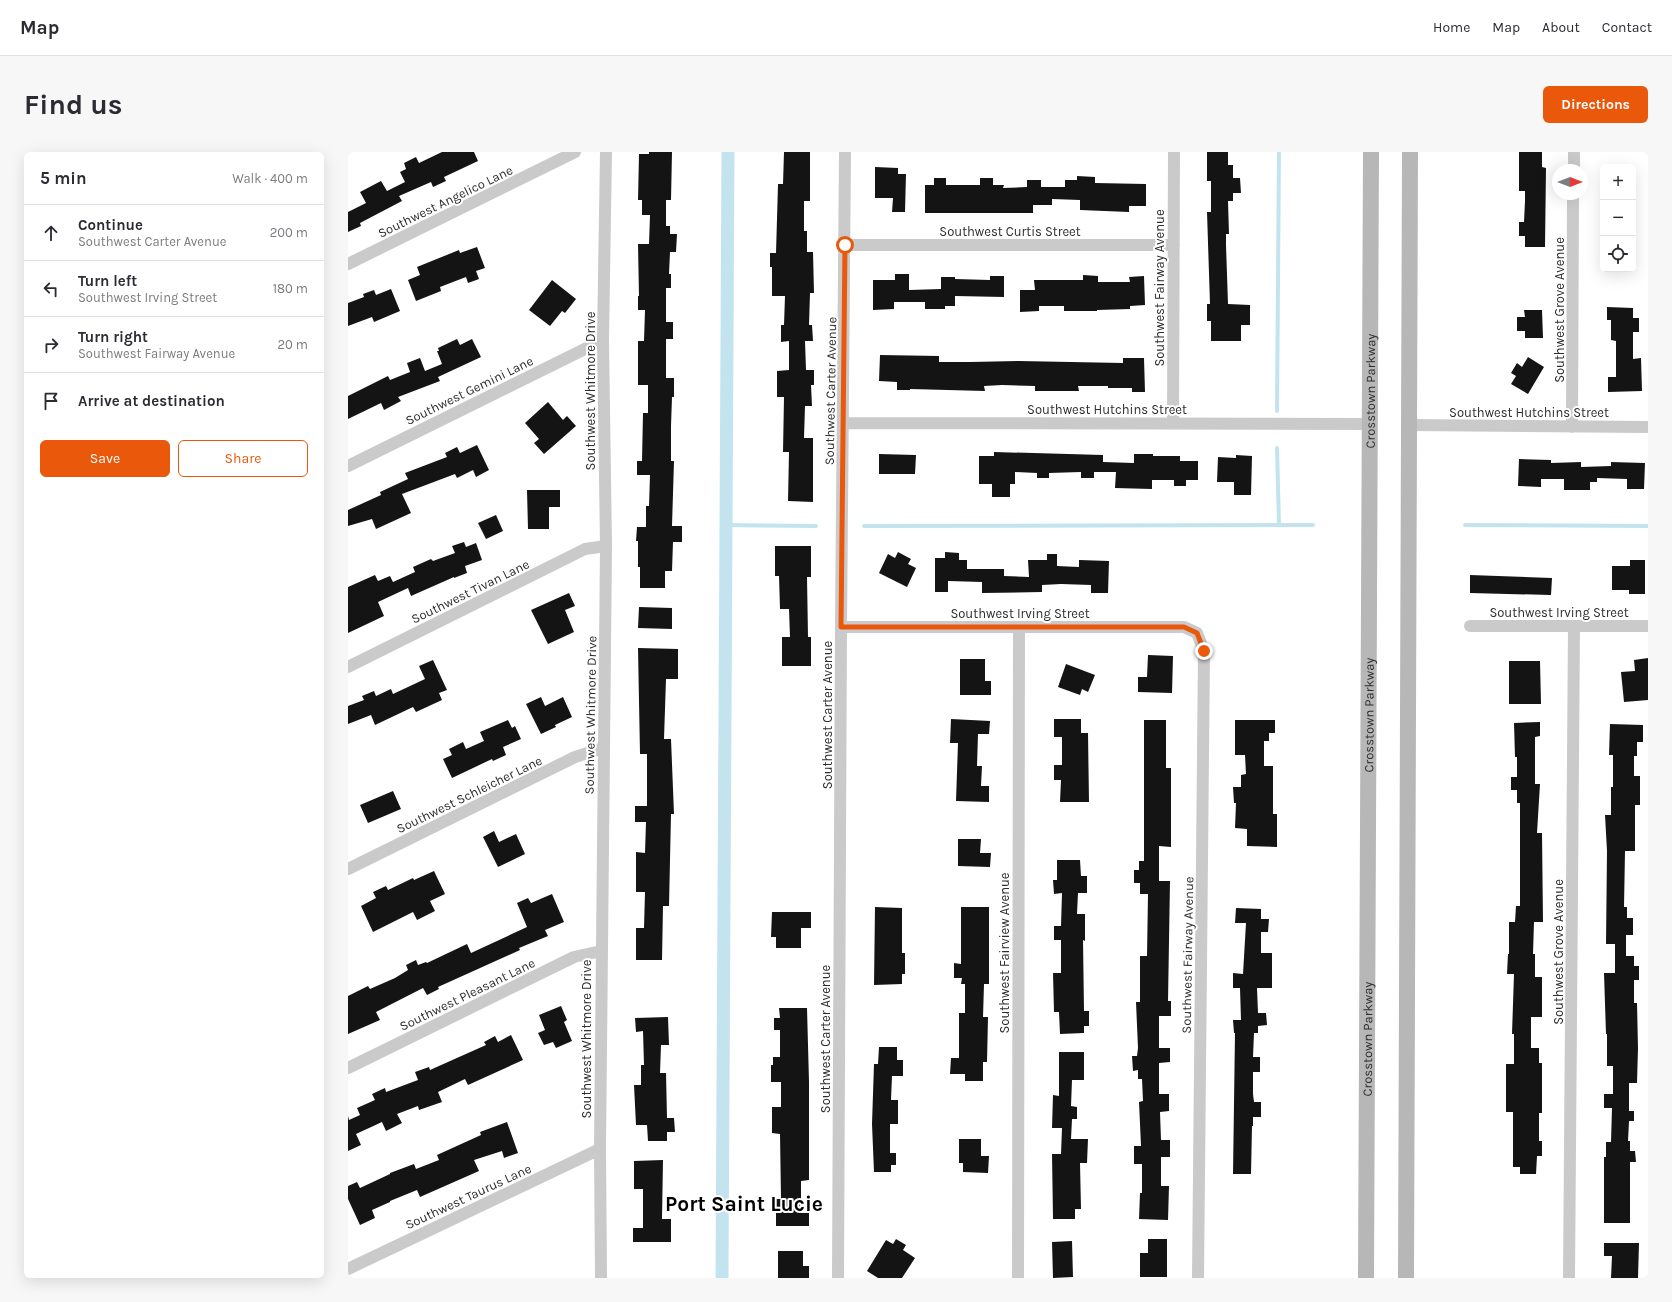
<!DOCTYPE html>
<meta charset="utf-8">
<style>
:root{--surface:#fff;--page:#f7f7f7;--text:#2b2b33;--muted:#7c7c81;--line:#e1e1e2;--accent:#ea580c}
body{margin:0;font-family:Karla,sans-serif;background:var(--page);color:var(--text)}
.controls{position:absolute;right:12px;top:12px;display:grid;overflow:hidden;border-radius:6px;box-shadow:0 4px 16px #0002}
.controls button{width:36px;height:36px;display:grid;place-items:center;padding:0;border:0;border-bottom:1px solid var(--line);background:var(--surface);color:var(--text);font:20px sans-serif}
.compass{position:absolute;left:1204px;top:12px;width:36px;height:36px;border-radius:50%;background:var(--surface);box-shadow:0 4px 16px #0002;rotate:90deg}
.stop{position:absolute;width:12px;height:12px;margin:-9px;border:3px solid #ea580c;border-radius:50%;background:#fff}
.stop.end{background:#ea580c;border-color:#fff;box-shadow:0 1px 4px #0008}
.list{margin:0;padding:0;list-style:none}
h2{display:flex;justify-content:space-between;align-items:center;height:52px;margin:0;padding:0 16px;font-size:17px}
h2 small{font-size:13px;font-weight:400;color:var(--muted)}
.list li{display:grid;grid-template-columns:26px 1fr auto;gap:12px;align-items:center;box-sizing:border-box;height:56px;padding:0 16px;border-top:1px solid var(--line)}
.list b{display:block;font-size:15px;white-space:nowrap}
.list p{margin:0;font-size:13px;white-space:nowrap;color:var(--muted)}
.list em{font-size:13px;font-style:normal;color:var(--muted)}
.actions{display:flex;gap:8px;padding:12px 16px}
.actions a{flex:1;padding:9px 0;border:1px solid var(--accent);border-radius:6px;text-align:center;font-size:14px;color:var(--accent)}
.actions .main{background:var(--accent);color:#fff}
.icon{flex:none;width:22px;height:22px;fill:none;stroke:currentColor;stroke-width:2;stroke-linecap:round;stroke-linejoin:round}
.map{position:relative;flex:none;width:1300px;height:1126px;overflow:hidden;border-radius:6px}
header{display:flex;align-items:center;gap:24px;box-sizing:border-box;height:56px;padding:0 20px;background:var(--surface);border-bottom:1px solid var(--line)}
header strong{font-size:19px}
nav{display:flex;gap:22px;margin-inline-start:auto;font-size:14px}
.intro{display:flex;align-items:center;justify-content:space-between;box-sizing:border-box;height:96px;padding:0 24px}
h1{margin:0;font-size:28px}
.button{padding:10px 18px;border-radius:6px;background:var(--accent);color:#fff;font-size:14px;font-weight:700}
main{display:flex;gap:24px;padding:0 24px}
aside{flex:1;background:var(--surface);border-radius:6px;box-shadow:0 4px 16px #0002}
.map>svg:first-child{display:block}
.lines{fill:none;stroke-linecap:round;stroke-linejoin:round}
.stream{stroke:#c3e4ee;stroke-width:4}
.canal{stroke:#c3e4ee;stroke-width:13}
.building{fill:#141414}
.minor{stroke:#cacaca;stroke-width:12}
.secondary{stroke:#b7b7b7;stroke-width:16}
.route{stroke:#ea580c;stroke-width:5}
.labels{text-anchor:middle;stroke-width:4;stroke-linejoin:round;paint-order:stroke}
.street-label{font-size:13px;fill:#2d2d2d;stroke:#fff}
.town-label{font-size:21px;font-weight:bold;fill:#000;stroke:#fff}
</style>
<header>
<strong>Map</strong>
<nav><a>Home</a><a>Map</a><a>About</a><a>Contact</a></nav>
</header>
<div class="intro"><h1>Find us</h1><a class="button">Directions</a></div>
<main>
<aside>
<h2>5 min<small>Walk · 400 m</small></h2>
<ul class="list">
<li><svg class="icon" aria-label="ahead" viewBox="0 0 24 24"><path d="M12 20V5M6 11l6-6 6 6"/></svg><div><b>Continue</b><p>Southwest Carter Avenue</p></div><em>200 m</em></li>
<li><svg class="icon" aria-label="left" viewBox="0 0 24 24"><path d="M17 20v-9H6M10 6l-5 5 5 5"/></svg><div><b>Turn left</b><p>Southwest Irving Street</p></div><em>180 m</em></li>
<li><svg class="icon" aria-label="right" viewBox="0 0 24 24"><path d="M7 20v-9h11M14 6l5 5-5 5"/></svg><div><b>Turn right</b><p>Southwest Fairway Avenue</p></div><em>20 m</em></li>
<li><svg class="icon" aria-label="arrive" viewBox="0 0 24 24"><path d="M6 21V4h12l-3 4 3 4H6"/></svg><div><b>Arrive at destination</b></div></li>
</ul>
<div class="actions"><a class="main">Save</a><a>Share</a></div>
</aside>
<div class="map">
<svg width="1300" height="1126" viewBox="0 0 1300 1126">
<rect width="100%" height="100%" fill="#fff"/>
<g class="lines">
<path class="stream" d="M929 259 931 0
M929 296 931 373
M378 373 468 374
M1117 373 1300 374
M516 374 965 373"/>
<path class="canal" d="M374 1126 380 0"/>
</g>
<path class="building" d="M94 0H126L130 9 96 25 98 29 85 35 83 30 51 44 54 49 12 71 13 74 0 80V60L18 51 12 40 33 29 39 39 57 30 52 20 58 17 56 11 68 5 71 11Z
M301 0H324L323 48H318V74H322V82H329L328 100H322L321 122H323V136H318V170H325V187H318V226H326V245H324L323 274V309H326L324 374H334V390H325L324 419H317V436H292V415H290V389H288L289 375H298V354H301L302 323H289V309H294L295 261H300V233H290V189H296L297 158H290V144H291L290 92H301L302 63H294V48H290L291 2H301Z
M436 0H462V49H456V79H459V100H465L466 141H462L461 173H464L465 189H457L458 218H466V233H463L464 254H457L456 286H465V350L440 349 441 300H435L436 245H429V219L441 218V189L433 190V173H436L437 144H424V115H422V101H428L430 32H435Z
M859 0H880V13H885V26H892L893 41H885V49H880L881 82H878V93L880 152 902 153V173H893V189H863V169H859V152H862L859 60H863V29H859Z
M1171 0H1194V15L1198 16 1197 95H1177V84H1171V70H1176L1177 49V39H1171Z
M527 15 550 16V22H558L557 60H544L545 46H527Z
M729 24 747 25V31L798 32V54H781V60L732 58V48L704 47V53H685V61H577V33H586V26H598V33H632V26H645V33H656L655 36 679 35V28H693V35H717V28H729Z
M129 95 137 116 128 119 131 127 120 131 118 125 92 135 93 139 68 149 60 128 72 123 69 115 111 98 112 101Z
M547 122H561V138L593 137V125H607V127L642 128V124H656V145L607 144V154H597V157H577V150H546V157L525 158V128H547Z
M735 123 750 124V130H782L781 125 796 124 797 153 782 154V157L749 158V159H716V154H691V159L672 160V138H687L686 128H735Z
M204 128 228 147 217 161 214 159 202 174 181 158Z
M43 137 52 159 26 170 24 165 0 174V151L16 145 15 142 26 138 28 143Z
M1259 155 1285 156V166H1291V180H1285V207L1293 206 1294 239 1260 240V225H1268V189L1263 188V168H1259Z
M1176 158H1194L1195 186H1177V179H1169V165H1177Z
M109 187 112 193 124 187 133 205 90 225 92 229 50 245 53 249 36 258 33 251 0 267V244L40 224 42 228 62 220 59 211 72 206 77 219 94 212 89 199H91L90 196Z
M532 203 591 204V210H622L671 209 775 211V206H796L797 240H784V236H760V234H730L731 239H687V234L654 233 636 234 637 239 562 237V238H549V230L531 229Z
M1180 205 1196 215 1180 242 1163 232 1168 224 1163 221 1169 211 1174 215Z
M200 250 215 268 219 264 228 274 196 302 186 291 191 287 177 271Z
M129 293 141 318 128 325 125 318 109 326 107 322 54 342 63 361 28 377 24 367 0 374V358L33 343 32 340 60 327 57 321 99 305 97 301 109 295 112 301Z
M646 300 755 303V310L786 311V302H805V304H832V309H850V328H838V334H826V328H804V337L767 336 768 320H746V326H733V320L701 321V326H689V321L667 320V332H662V345H644V332H631V304H646Z
M531 302 568 303 567 322H531Z
M888 303 904 304 903 343H886V330H869L870 305 888 306Z
M1171 307 1203 308V311L1233 310V315L1263 314V310L1297 311 1296 337H1279V327L1249 326V330H1242V338H1216V327H1193V335L1170 334Z
M179 338H212V355H201V377H180Z
M148 363 155 379 138 387 130 371Z
M116 390 118 395 128 391 134 408 117 414 119 421 106 426V425L63 444 60 436 30 450 36 464 0 481V435L27 423 30 429 42 424 45 430 67 420 65 415 83 407 85 409 107 401 104 394Z
M427 394H463V425H459L460 485H463V514H434V485H442L441 457H432L431 424H427Z
M550 400 563 407 560 412 568 416 559 435 531 421 540 402 547 406Z
M597 400 611 401V408H619V417H656V424L681 425 680 408H699V402H709V414L731 415V408L761 409 760 441H743V433L713 432 694 433V440L634 441V430L600 429V440H587V406H597Z
M1282 408H1297V442H1281V438H1264V414H1282Z
M1122 423 1204 426 1203 443 1122 441Z
M221 441 227 454 217 458 226 480 200 492 183 458Z
M291 455 324 456V477L290 476Z
M290 496 330 497V527H318L316 587H323L326 662H323L321 754H315L314 808H288V776H296L297 740H288V700L297 701 298 670H287V654H299V602H292Z
M800 503 825 504 824 541 790 540V525H799Z
M1300 506V548L1276 550 1273 520 1287 519 1286 508Z
M612 507H637V529H643V543H612Z
M85 508 99 538 91 541 94 548 68 560 65 555 27 573 23 563 0 572V554L16 548 14 544 26 539 28 544 43 537 45 542 77 527 71 514Z
M1161 509H1192L1193 552H1161Z
M718 512 747 523 740 540 734 537 732 543 710 535Z
M193 545 197 554 215 545 224 565 207 573 208 575 193 582 178 552Z
M603 567 642 569 641 582H630L629 614H634L633 634H641V650L608 649 610 591H602Z
M706 567H733V581H740L741 650H712L713 628H706V613H714V585H706Z
M160 568 164 576 167 574 173 587 155 595 158 603 145 609 144 607 104 626 95 607 104 603 101 597 115 590 118 597 136 589 132 580Z
M796 568H818V616H823V695L811 694V729H822L820 849H823V864H811V896H822V910L811 911V942H821V959L812 960 813 988H822V1005H813V1034H821L820 1068 791 1067 792 1041H794V1012H786V994H793L791 950 795 949 794 927H790V918L785 919 784 904H789L790 896 788 850H792V804H799L800 742H792V731H786V718H791V709H796Z
M887 568H927V581H921V589H916V614H925V662H929V695L899 694V677L887 676 888 651H886L885 635H893V623L898 622 897 603H887Z
M1192 570V584L1187 585V632H1192L1189 681H1194L1195 770H1186L1185 802H1187V825H1194V865H1183V896H1191V911H1194V961H1191V989H1194V1004H1189L1188 1022H1172V1015H1165V960H1158V912H1166V882H1164L1166 822H1159L1160 802H1161V770H1167L1168 754H1172V651H1169V638H1163V625H1169V605H1167L1166 571Z
M1262 572 1295 573V590H1289V604H1286V624H1292V653H1287V699H1277L1276 755H1279V766H1285V783H1278V804H1286V814H1291V828H1286V851H1289L1290 896 1289 931H1281V959H1286V969H1281L1280 989H1282V999H1287L1288 1010H1282V1071H1256V1005H1258V990H1263L1264 956H1256V942H1265V914H1259V882H1258L1256 821H1267V792H1258L1259 699 1257 663H1263V635H1265V603H1261Z
M45 639 53 657 20 671 12 653Z
M146 679 151 690 168 682 177 702 150 715 135 685Z
M610 687H633L632 701H643L642 715 610 714Z
M709 708H732L733 724H739V741H730L729 762H737V789L735 788 736 859H741V874H736V881L712 882 711 860H706L705 821H713V788H706V774H713L714 741 706 742 705 728H709Z
M86 719 97 742 82 749 87 759 69 768 65 760 25 780 13 754 28 746 25 740 38 734 40 738 65 726 66 728Z
M204 742 216 770 197 778 200 784 171 796 172 798 90 835 91 837 79 843 75 836 28 860 32 868 0 882V844L20 834 22 837 47 826 60 818 58 813 68 808 70 813 78 810 79 811 119 792 123 801 179 775 169 751 180 746 183 751Z
M527 755 554 756V801H557V822H554V832L526 833Z
M613 755H641V832H636L635 865H640L639 910H635V929H617V922H602L603 906H611V861H617V832H613L614 826H606V811L613 812Z
M888 756 913 757V767H921L920 780H913V801H924V836H909L910 861H918L919 873 910 874V881H906L905 905H912V920H905V942L906 950H913V965H905V974H904L903 1022H885L887 881H886L885 868H893L892 836H885V821L895 822 898 771H887Z
M424 760H463V776H453V796H428V785H423Z
M213 854 219 868 216 870 224 889 208 896 205 890 196 893 190 881 197 878 191 863Z
M431 856H459L461 930V1028L453 1029V1061H461V1074H428V1047H433L432 982 424 981V955H433V930H423V913H425V905H432V878H426V866H432Z
M320 865 321 893H313L312 921H318L319 966H326L327 980H319V989H300L299 973H288L286 933H293V913H296L295 879 288 880 287 866Z
M163 883 175 908 120 933 117 927 90 940 94 950 71 958 70 954 49 962 54 971 38 979 34 970 8 982 13 993 0 999V964L1 968 12 963 9 956 27 948 24 942 37 936 38 940 70 928 67 920 81 915 82 918 138 893 136 890 147 884 150 890Z
M531 895H549V908H555V924H544L543 948H550V972H542V1001H548V1013H543V1020H526L524 972 526 912H530Z
M711 900H736V928H724L723 954 729 955V967H724L723 987H740L739 1011H732L733 1057H727V1067H705L704 1002H713L714 976H704L705 943 711 944Z
M159 970 170 1001 156 1006 154 999 126 1008 131 1019 72 1045 69 1038 42 1049V1050L24 1058 27 1066 12 1073 0 1047V1034L9 1030 12 1036 42 1022V1021L66 1012 68 1017 91 1008 89 1003 133 983 132 980Z
M611 987H633V1004H641L640 1021 615 1020V1011H611Z
M315 1008 314 1067H323V1090H285V1076H295V1037H286V1009Z
M548 1087 558 1093 555 1098 567 1106 554 1126H530L519 1119 538 1088 545 1092Z
M800 1087H819V1125H792V1101H800Z
M724 1089 725 1125 705 1126 704 1090Z
M1256 1091H1291L1290 1126H1263L1264 1104H1256Z
M430 1099H455V1114H461V1126H430Z"/>
<g class="lines">
<path class="minor" d="M1226 18V0
M497 93H826
M0 112 227 0
M496 271 1022 272
M825 271 826 0
M1061 273 1300 275
M1224 275 1225 42
M0 314 255 188
M1122 474H1300
M493 475H836L849 481 856 499 850 1126
M0 515 237 397 258 394
M0 717 227 605 255 596
M0 916 226 805 253 799
M0 1117 252 997
M253 1126 252 997 258 394 255 188 258 0
M490 1126 493 475 497 0
M670 1126 671 475
M1221 1126 1226 474"/>
<g class="secondary">
<path id="s1" d="M1018 1126 1023 0"/>
<path d="M1058 1126 1062 0"/>
</g>
</g>
<g class="lines">
<path class="route" d="M497 93 493 475H836L849 481 856 499"/>
</g>
<g class="labels">
<g class="street-label">
<text transform="translate(97 49) rotate(-26)" y="5">Southwest Angelico Lane</text>
<text x="662" y="84">Southwest Curtis Street</text>
<text transform="translate(811 136) rotate(-90)" y="5">Southwest Fairway Avenue</text>
<text transform="translate(1211 158) rotate(-90)" y="5">Southwest Grove Avenue</text>
<text transform="translate(121 238) rotate(-26)" y="5">Southwest Gemini Lane</text>
<text transform="translate(242 239) rotate(-90)" y="5">Southwest Whitmore Drive</text>
<text transform="translate(482 239) rotate(-89)" y="5">Southwest Carter Avenue</text>
<text dy="5" stroke="none"><textPath href="#s1" startOffset="887">Crosstown Parkway</textPath></text>
<text x="759" y="262">Southwest Hutchins Street</text>
<text x="1181" y="265">Southwest Hutchins Street</text>
<text transform="translate(122 439) rotate(-26)" y="5">Southwest Tivan Lane</text>
<text x="1211" y="465">Southwest Irving Street</text>
<text x="672" y="466">Southwest Irving Street</text>
<text transform="translate(242 563) rotate(-89)" y="5">Southwest Whitmore Drive</text>
<text transform="translate(479 563) rotate(-90)" y="5">Southwest Carter Avenue</text>
<text dy="5" stroke="none"><textPath href="#s1" startOffset="563">Crosstown Parkway</textPath></text>
<text transform="translate(121 642) rotate(-26)" y="5">Southwest Schleicher Lane</text>
<text transform="translate(1210 800) rotate(-90)" y="5">Southwest Grove Avenue</text>
<text transform="translate(656 801) rotate(-90)" y="5">Southwest Fairview Avenue</text>
<text transform="translate(839 803) rotate(-89)" y="5">Southwest Fairway Avenue</text>
<text transform="translate(119 842) rotate(-26)" y="5">Southwest Pleasant Lane</text>
<text transform="translate(238 887) rotate(-90)" y="5">Southwest Whitmore Drive</text>
<text transform="translate(477 887) rotate(-90)" y="5">Southwest Carter Avenue</text>
<text dy="5" stroke="none"><textPath href="#s1" startOffset="239">Crosstown Parkway</textPath></text>
<text transform="translate(120 1044) rotate(-25)" y="5">Southwest Taurus Lane</text>
</g>
<g class="town-label">
<text x="396" y="1059">Port Saint Lucie</text>
</g>
</g>
</svg>
<div class="controls">
<button>+</button>
<button>−</button>
<button><svg class="icon" aria-label="locate" viewBox="0 0 24 24"><circle cx="12" cy="12" r="6"/><path d="M12 2v4M12 18v4M2 12h4M18 12h4"/></svg></button>
</div>
<svg class="compass" viewBox="-18 -18 36 36"><path d="M0-13l5 13h-10z" fill="#e53935"/><path d="M0 13l5-13h-10z" fill="#7c7c81"/></svg>
<div class="stop" style="left:497px;top:93px"></div>
<div class="stop end" style="left:856px;top:499px"></div>
</div>
</main>
